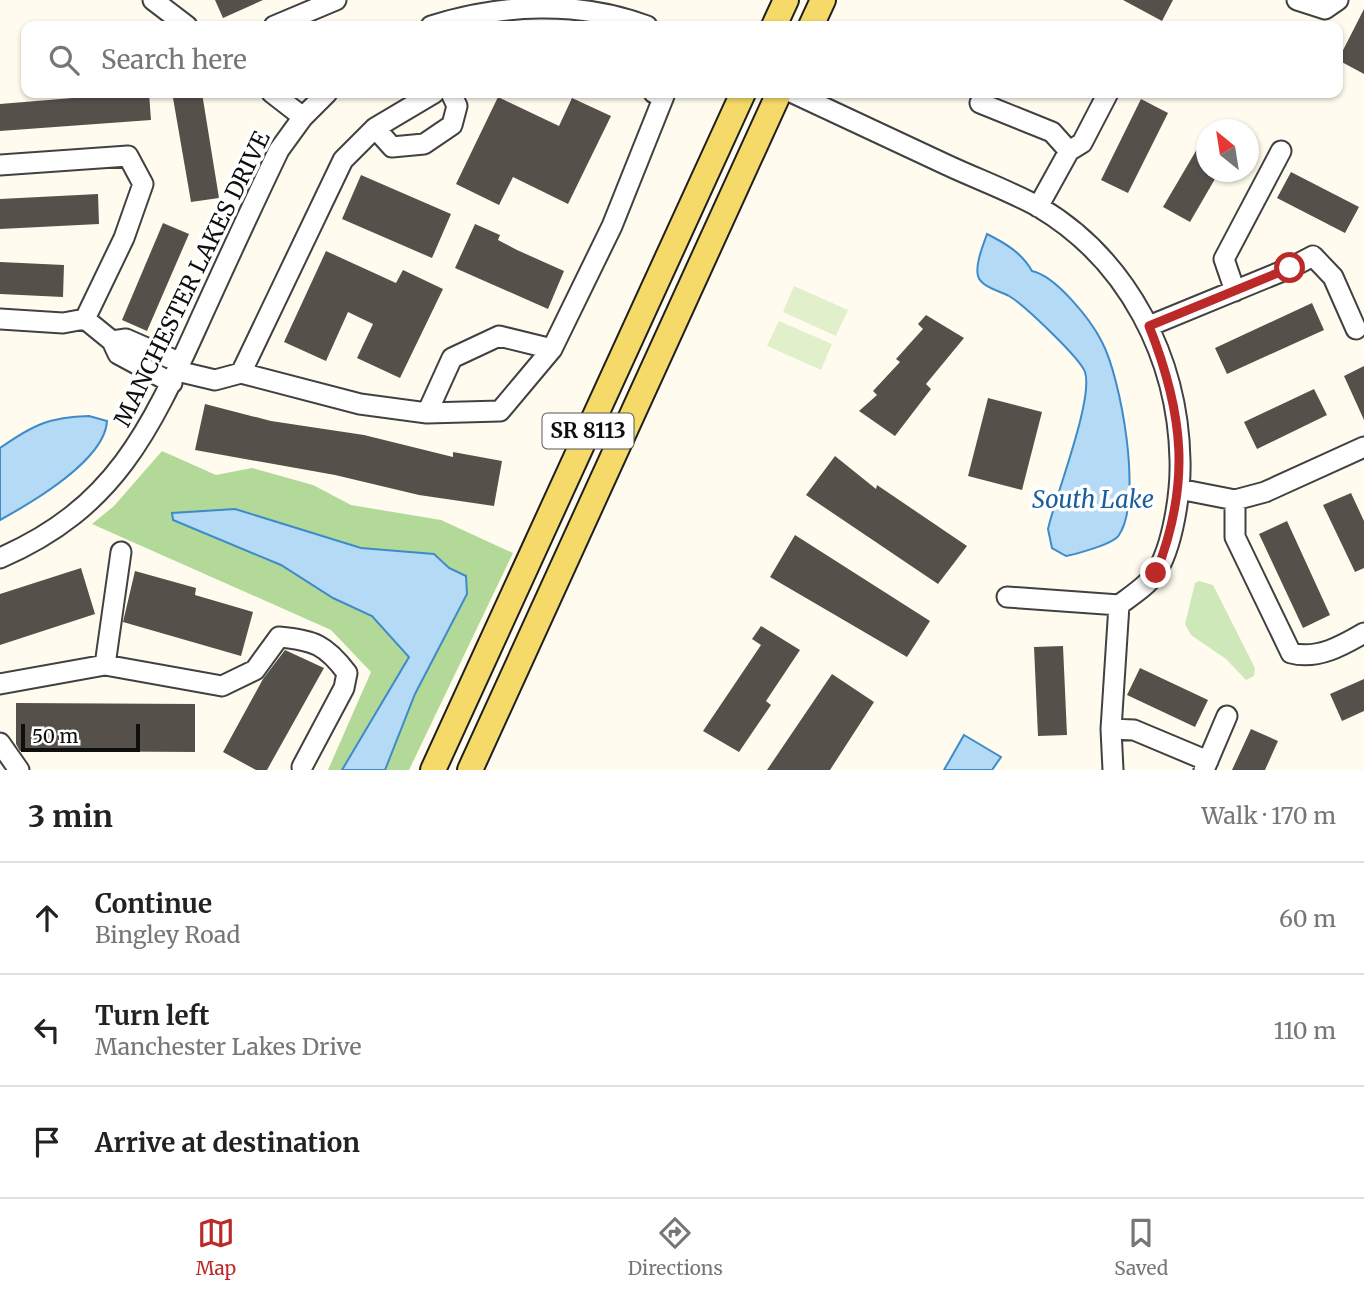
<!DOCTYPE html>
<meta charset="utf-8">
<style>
:root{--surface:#fff;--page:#f2f2f2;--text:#222;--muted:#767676;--line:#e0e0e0;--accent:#bb2a29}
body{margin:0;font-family:Merriweather,serif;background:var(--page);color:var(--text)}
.compass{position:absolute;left:1196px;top:119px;width:63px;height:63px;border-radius:50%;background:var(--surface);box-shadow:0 2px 5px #0004;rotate:330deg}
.scale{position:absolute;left:21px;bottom:18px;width:119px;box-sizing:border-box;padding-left:7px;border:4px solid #0e0e0e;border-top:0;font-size:19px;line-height:24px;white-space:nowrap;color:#0e0e0e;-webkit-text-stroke:5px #fff;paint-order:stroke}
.stop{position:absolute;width:21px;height:21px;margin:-16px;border:5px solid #bb2a29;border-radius:50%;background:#fff}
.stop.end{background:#bb2a29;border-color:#fff;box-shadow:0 2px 7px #0008}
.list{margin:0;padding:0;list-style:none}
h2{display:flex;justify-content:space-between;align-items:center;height:91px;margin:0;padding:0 28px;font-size:30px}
h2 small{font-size:23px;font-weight:400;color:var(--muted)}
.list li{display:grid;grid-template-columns:46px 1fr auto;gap:21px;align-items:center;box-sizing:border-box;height:112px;padding:0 28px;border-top:2px solid var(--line)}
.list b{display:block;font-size:26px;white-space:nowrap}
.list p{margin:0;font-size:23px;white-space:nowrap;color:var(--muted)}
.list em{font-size:23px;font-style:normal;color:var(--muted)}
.icon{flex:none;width:38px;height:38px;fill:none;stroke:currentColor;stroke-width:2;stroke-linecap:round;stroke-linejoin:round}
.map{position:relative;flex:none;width:1364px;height:770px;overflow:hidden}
.search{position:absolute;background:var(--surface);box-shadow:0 2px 5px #0004;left:21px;right:21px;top:21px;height:77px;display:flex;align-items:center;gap:18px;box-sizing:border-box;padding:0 24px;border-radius:14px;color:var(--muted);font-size:26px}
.sheet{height:427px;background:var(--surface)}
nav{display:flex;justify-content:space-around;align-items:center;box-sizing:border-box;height:98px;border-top:2px solid var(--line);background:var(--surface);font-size:19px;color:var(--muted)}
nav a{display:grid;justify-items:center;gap:4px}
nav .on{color:var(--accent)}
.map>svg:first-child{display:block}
.green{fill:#cfe8ba}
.forest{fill:#b3d999}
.pitch{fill:#e1f0cb}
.water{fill:#b5daf5;stroke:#3e8bca;stroke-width:2}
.building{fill:#56504b}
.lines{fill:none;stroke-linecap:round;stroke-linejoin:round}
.minor-casing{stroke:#414141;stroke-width:23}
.major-casing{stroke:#1f1f1f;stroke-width:28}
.minor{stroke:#fff;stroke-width:19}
.major{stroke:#f5da69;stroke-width:24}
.route{stroke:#bb2a29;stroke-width:9}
.labels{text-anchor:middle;stroke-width:7;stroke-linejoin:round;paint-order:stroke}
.shield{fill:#fff;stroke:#565656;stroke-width:2}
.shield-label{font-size:21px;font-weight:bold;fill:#0e0e0e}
.street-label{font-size:23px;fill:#0e0e0e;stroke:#fff}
.water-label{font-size:24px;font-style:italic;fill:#1a5d9d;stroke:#fff}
</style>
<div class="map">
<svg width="1364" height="770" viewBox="0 0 1364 770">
<rect width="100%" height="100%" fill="#fffcef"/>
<path class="green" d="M1199 581 1213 585 1255 668 1254 676 1246 680 1226 659 1191 635 1185 624 1195 583Z"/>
<path class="forest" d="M162 451 216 475 252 468 313 485 351 505 441 520 513 553 409 770H328L371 672 331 630 92 524 114 506Z"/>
<path class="pitch" d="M794 286 848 310 836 336 783 312Z
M779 321 832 344 821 370 767 346Z"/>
<path class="water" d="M987 234C1005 243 1022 253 1032 271 1056 276 1091 320 1102 342 1121 378 1143 500 1119 535 1114 544 1076 554 1066 556L1052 548 1048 529C1055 497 1094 399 1085 372 1080 358 1023 304 1009 296 1000 291 981 287 978 276 975 264 983 246 987 234Z
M89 416 107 421C105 460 31 503 0 520V448C33 425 49 417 89 416Z
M235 509 361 548 434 554 449 568 466 576 467 594 415 694 385 770H342L409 657 372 616 333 598 281 565 173 520 172 513Z
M964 735 1001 757 992 770H944Z"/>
<path class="building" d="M215 0H263L223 18Z
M1123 0H1173L1162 21Z
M1364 9V74L1338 60Z
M133 93H149L151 120 0 131V104Z
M202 93 219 198 191 202 173 98Z
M498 97 559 126 572 98 611 116 568 204 513 177 499 205 456 184Z
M1141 99 1168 113 1128 193 1101 180Z
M1207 132V172H1219L1190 222 1163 207Z
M1291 172 1359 207 1345 233 1277 198Z
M361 175 451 214 432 258 342 219Z
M98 194 99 224 0 229V199Z
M163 223 189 234 147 331 122 320Z
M475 224 500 235 498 240 517 250 564 271 548 309 455 268Z
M326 251 396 283 403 270 443 289 400 378 357 358 373 324 348 312 326 361 284 342Z
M0 262 64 265 63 297 0 294Z
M1312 303 1324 330 1227 374 1215 348Z
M926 315 964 338 926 384 931 389 895 436 859 411 877 395 873 391 900 362 896 359 923 329 918 324Z
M1364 366V420L1344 376Z
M1314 389 1327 415 1257 449 1244 422Z
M988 398 1042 412 1022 490 968 476Z
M205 404 271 421 364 435 453 457V452L502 461 494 506 419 495 335 475 195 450Z
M835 456 876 489 877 485 967 546 938 584 806 495Z
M1351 493 1364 521V568L1355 572 1323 505Z
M1287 521 1330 615 1303 628 1259 534Z
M795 535 930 621 907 657 770 577Z
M81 568 95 614 0 645V594Z
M135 571 196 588 195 595 253 612 241 656 123 622Z
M761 626 800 650 766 701 771 705 739 752 703 731 761 645 752 639Z
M1063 646 1067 735 1038 736 1034 647Z
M285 650 324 668 267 770H256L223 752 263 679Z
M1140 668 1208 700 1195 727 1127 695Z
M832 674 874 702 830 770H767Z
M1364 679V711L1342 721 1330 694Z
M16 703 195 704V752L20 751 16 744Z
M1251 729 1278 741 1265 770H1232Z"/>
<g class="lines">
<g class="minor-casing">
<path id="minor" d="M153 0 187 26
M1297 0 1325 9 1338 0
M274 26 336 0
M431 26C501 4 578 0 647 26
M272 93 303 117
M793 93C844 117 896 141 947 165 977 179 1010 191 1039 207 1128 260 1178 358 1180 460 1181 491 1173 548 1155 574 1147 586 1131 596 1119 605
M980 103 1052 132 1069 151
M375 128 434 93
M0 165 128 156 143 184 124 238 85 319 63 323 0 319
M1038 207 1069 151 1082 143 1108 93
M1235 291 1224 259 1281 151
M85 319 112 341 118 354 172 383
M1149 326 1290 268 1313 256 1333 277 1356 329
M112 341 126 339 181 363
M177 371 215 380 241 373 343 160 375 128 392 147 424 144 452 125 457 106 451 93
M241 373 360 404 427 413 452 358 499 336 552 349
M427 413 500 411 552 349 612 226 664 96 654 93
M1179 489 1235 500 1265 492 1364 447
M1235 500V537L1291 653C1317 660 1342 646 1364 633
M0 558C116 508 151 428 200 320 226 263 252 206 279 150L303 117 327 93
M1007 597 1119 605
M105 665 121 552
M0 684 105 665 222 686 255 670 279 637C314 640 326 645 347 673L344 688 302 767
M1111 729 1134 730 1208 761
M0 743 19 770
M1113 770 1111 729 1119 605
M1204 770 1227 716"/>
</g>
<g class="major-casing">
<path id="major" d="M774 26 786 0
M811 26 823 0
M433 770 743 93
M470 770 779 93"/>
</g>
<use href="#minor" class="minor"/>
<use href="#major" class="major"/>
</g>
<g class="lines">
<path class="route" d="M1156 573C1191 484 1184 414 1149 326L1290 268"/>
</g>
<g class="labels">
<rect class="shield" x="542.5" y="413.5" width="91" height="35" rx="5"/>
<g class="shield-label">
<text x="588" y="438">SR 8113</text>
</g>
<g class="street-label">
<text transform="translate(192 279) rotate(-64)" y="8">MANCHESTER LAKES DRIVE</text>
</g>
<g class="water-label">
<text x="1093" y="508">South Lake</text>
</g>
</g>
</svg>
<svg class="compass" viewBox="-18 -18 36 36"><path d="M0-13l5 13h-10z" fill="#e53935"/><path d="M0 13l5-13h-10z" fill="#767676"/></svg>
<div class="scale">50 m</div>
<div class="stop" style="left:1290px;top:268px"></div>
<div class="stop end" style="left:1156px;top:573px"></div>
<div class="search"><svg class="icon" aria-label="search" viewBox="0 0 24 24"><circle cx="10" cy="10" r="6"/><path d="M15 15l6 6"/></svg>Search here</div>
</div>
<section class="sheet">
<h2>3 min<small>Walk · 170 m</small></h2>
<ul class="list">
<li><svg class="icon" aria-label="ahead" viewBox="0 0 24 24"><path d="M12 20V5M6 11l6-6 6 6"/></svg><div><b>Continue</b><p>Bingley Road</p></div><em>60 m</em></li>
<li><svg class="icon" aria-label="left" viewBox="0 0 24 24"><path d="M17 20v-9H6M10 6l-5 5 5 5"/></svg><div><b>Turn left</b><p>Manchester Lakes Drive</p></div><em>110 m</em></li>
<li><svg class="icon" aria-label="arrive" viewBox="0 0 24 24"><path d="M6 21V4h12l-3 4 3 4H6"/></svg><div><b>Arrive at destination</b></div></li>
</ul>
</section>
<nav>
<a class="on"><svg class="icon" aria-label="map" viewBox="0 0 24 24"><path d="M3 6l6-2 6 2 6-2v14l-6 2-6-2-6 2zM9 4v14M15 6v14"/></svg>Map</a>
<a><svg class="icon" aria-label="directions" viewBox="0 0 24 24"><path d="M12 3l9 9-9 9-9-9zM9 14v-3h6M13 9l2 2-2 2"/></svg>Directions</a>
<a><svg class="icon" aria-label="saved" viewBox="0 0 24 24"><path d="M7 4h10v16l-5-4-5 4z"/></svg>Saved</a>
</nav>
